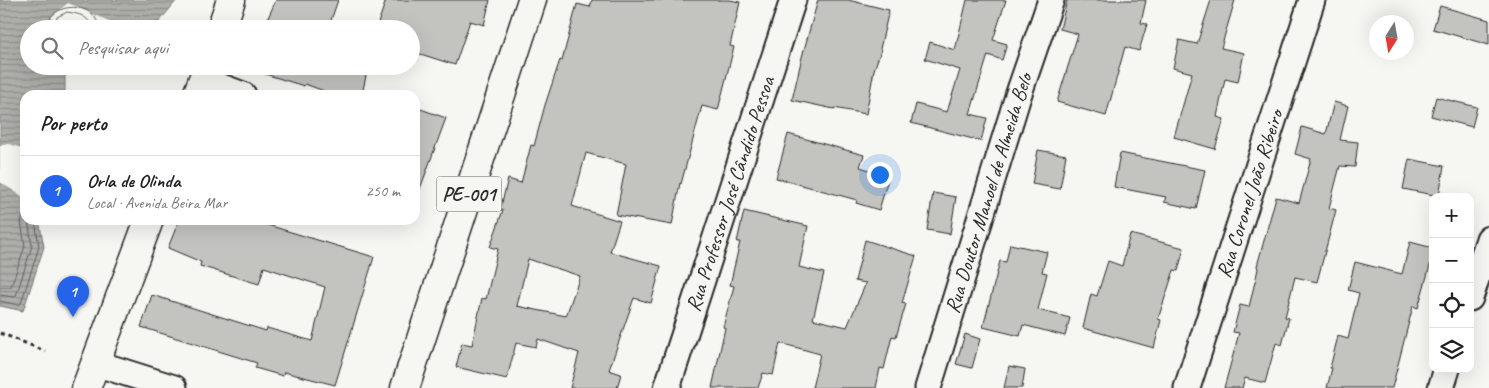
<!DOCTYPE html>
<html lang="pt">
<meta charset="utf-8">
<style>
:root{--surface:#fff;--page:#f2f2f2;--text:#202124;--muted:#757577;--line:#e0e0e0;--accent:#2563eb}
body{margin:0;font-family:Caveat,sans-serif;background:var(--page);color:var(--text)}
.controls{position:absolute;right:15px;bottom:15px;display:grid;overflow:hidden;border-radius:10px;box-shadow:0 5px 20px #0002}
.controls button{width:45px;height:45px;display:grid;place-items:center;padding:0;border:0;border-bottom:1px solid var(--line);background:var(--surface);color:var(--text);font:25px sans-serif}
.compass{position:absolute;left:1369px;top:15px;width:45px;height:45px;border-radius:50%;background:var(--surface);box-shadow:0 5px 20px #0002;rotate:191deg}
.you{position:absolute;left:879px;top:174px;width:18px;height:18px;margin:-12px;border:4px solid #fff;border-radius:50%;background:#1a73e8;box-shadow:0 0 0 8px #1a73e833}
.badge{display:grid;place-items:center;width:32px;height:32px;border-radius:50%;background:var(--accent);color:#fff;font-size:16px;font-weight:700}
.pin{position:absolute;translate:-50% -41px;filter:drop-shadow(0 1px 2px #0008)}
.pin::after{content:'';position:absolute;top:26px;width:18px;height:15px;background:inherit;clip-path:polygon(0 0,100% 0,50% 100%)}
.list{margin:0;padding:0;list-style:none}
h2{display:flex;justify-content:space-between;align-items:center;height:65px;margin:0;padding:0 20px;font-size:21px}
h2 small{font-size:16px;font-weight:400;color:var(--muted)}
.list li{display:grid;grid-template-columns:32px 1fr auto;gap:15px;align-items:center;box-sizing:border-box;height:70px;padding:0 20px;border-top:1px solid var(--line)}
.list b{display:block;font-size:19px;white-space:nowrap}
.list p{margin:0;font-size:16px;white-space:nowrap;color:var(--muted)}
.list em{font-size:16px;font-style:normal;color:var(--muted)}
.icon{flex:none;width:28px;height:28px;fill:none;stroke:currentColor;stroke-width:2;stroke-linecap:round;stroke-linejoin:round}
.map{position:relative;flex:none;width:1489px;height:388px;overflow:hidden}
.search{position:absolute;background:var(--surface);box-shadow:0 5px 20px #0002;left:20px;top:20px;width:400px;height:55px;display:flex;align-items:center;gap:12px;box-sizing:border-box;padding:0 18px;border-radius:28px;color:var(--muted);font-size:19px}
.panel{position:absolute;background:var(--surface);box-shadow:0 5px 20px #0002;left:20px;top:90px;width:400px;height:135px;border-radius:15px}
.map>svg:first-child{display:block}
.water{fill:url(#water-rules);stroke:#7a7a78}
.pier{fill:#f6f6f2}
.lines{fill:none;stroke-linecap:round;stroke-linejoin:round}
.shore{stroke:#5f5f5e;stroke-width:1}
.building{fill:#c3c3c0;stroke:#2b2b2b;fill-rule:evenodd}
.street-casing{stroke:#2b2b2b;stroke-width:29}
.secondary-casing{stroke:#2b2b2b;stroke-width:31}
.primary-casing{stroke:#2b2b2b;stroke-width:31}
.path{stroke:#2b2b2b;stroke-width:3;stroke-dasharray:4 4;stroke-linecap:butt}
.street{stroke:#f6f6f2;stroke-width:25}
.secondary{stroke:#f6f6f2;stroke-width:28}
.primary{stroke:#f6f6f2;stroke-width:28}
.labels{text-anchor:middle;stroke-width:4;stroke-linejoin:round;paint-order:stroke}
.shield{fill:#f6f6f2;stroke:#686867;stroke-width:1}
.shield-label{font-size:20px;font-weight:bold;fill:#2b2b2b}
.street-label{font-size:21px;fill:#2b2b2b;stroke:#f6f6f2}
</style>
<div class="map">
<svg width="1489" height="388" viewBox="0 0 1489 388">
<defs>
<pattern id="water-rules" width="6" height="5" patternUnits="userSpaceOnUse" patternTransform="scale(1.25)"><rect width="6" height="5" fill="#aeaeab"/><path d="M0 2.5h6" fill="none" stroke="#8e8e8b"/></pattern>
</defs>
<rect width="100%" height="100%" fill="#f6f6f2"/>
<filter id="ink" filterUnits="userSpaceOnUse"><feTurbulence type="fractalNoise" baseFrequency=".02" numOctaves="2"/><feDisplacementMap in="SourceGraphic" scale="10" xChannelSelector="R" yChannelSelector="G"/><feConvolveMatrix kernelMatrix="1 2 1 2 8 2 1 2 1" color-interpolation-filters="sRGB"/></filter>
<g filter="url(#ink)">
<path class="water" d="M0 0H177L153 29H90L66 23V29H29V66H65V95H25V220H39L44 247 23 311 0 306Z"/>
<path class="pier" d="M68 3 120 26 126 29H79L68 26V29H59L51 17Z
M9 144 25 149V198L0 182V145Z"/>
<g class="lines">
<path class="shore" d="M47 29C47 0 98 0 99 29
M55 29 57 17 67 12C78 14 90 15 91 29
M0 287H11L25 246 21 222 25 209
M0 295 14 297 16 296 32 246 28 220
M0 301 18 305 21 303 39 247 35 220"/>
</g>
<path class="building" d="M276 0H338L328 29H263Z
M386 0H490L484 25 470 21 455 65 411 51V29H376Z
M592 0H730L740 2 730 46 734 47 718 110 702 106 681 184 680 183 672 225 616 215 626 164 586 153 572 206 620 221 610 252 661 266 651 303 634 298 609 370 621 374 617 388H570L579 353 538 339 536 347 516 343 507 379 456 367 462 343 472 345 482 298 486 299 498 249 490 247 503 210H500L508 179 521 183 531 145 534 146 545 105 560 60 562 61 577 4 590 7ZM528 259 580 276 566 316 517 306Z
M818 0H848L889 10 880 49 881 50 874 70 866 114 834 108V109L792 100 802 57Z
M967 0H1006L993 40 1007 44 1002 60 988 55 970 114 987 118 981 141 911 123 916 104 947 112 960 70 925 59 930 42 955 50Z
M1067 0H1146L1141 23 1147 24 1139 51 1125 47 1106 116 1057 102 1078 34 1060 29Z
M1211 0H1235L1221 48 1244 53 1238 82 1225 79 1217 117 1224 119 1215 149 1174 137 1192 73 1173 68 1179 40 1197 44Z
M1440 6 1489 20V45L1433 29Z
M253 66H368L362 95H335L305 84 304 86 252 70Z
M1436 97 1477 107 1472 127 1431 116Z
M1334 102 1348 106 1340 140 1358 142 1355 167 1340 166 1329 208 1336 210 1317 282 1295 277 1285 317 1289 318 1282 345 1276 343 1265 383 1245 378 1242 388H1224L1239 333 1233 332 1240 305 1249 307 1258 269 1257 266 1276 197 1299 203 1311 159 1295 154 1302 127 1326 134Z
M415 107 446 118 417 197H415Z
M788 134 864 155 860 167 889 176 879 210 856 203 857 200 776 178Z
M1038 150 1066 155 1060 189 1032 184Z
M1120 153 1205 170 1196 209 1164 202 1166 197 1114 187Z
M1409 159 1444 166 1439 196 1403 189Z
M933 193 956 197 950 234 927 230Z
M744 211 808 226 799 267 824 273 813 319 847 327 866 283 855 281 865 240 916 256 902 303 906 304 896 337 892 336 884 369 880 368 876 388H812L820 354 780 343 773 375 763 373 758 388H712L725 328 723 327 734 286 730 285 740 242H737Z
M179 220H251L374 257 335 385 284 372 283 376 255 368 257 363 141 327 152 295 266 331 267 328 312 341 325 287 264 267 259 284 200 266 201 262 168 248Z
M1130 234 1184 248 1178 271 1174 270 1158 319 1161 320 1154 348 1083 328 1091 294 1097 296 1108 261 1122 266Z
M1410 242 1433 248V255L1418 308 1413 306 1392 388H1327L1332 368H1330L1338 336 1348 339 1359 293 1348 290 1355 262 1402 274Z
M1010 244 1047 252 1042 272 1047 273 1038 310 1070 318 1065 336 1023 325 1020 336 983 327 1000 261 1006 262Z
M965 334 980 339 972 368 956 364Z
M1009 366 1025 369 1022 388H1004Z"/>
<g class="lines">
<g class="street-casing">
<g id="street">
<path d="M203 80 243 95"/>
<path d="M1470 298 1489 239"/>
<path d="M95 363 174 388"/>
<path id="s1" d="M667 388 793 0"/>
<path id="s2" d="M928 388 1018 96 1051 0"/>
<path id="s3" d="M1187 388 1312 0"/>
<path d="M1441 388 1447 369"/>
</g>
</g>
<g class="secondary-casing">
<path id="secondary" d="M221 29 231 0
M197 95 208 66
M86 388 149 220"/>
</g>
<g class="primary-casing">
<path id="primary" d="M405 388 532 0"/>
</g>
<path class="path" d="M0 333 45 351"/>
<use href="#street" class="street"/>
<use href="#secondary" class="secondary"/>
<use href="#primary" class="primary"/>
</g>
</g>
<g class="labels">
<rect class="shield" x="436.5" y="176.5" width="65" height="35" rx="4"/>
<g class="shield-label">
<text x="469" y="201">PE-001</text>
</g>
<g class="street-label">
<text dy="7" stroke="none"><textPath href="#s1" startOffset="204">Rua Professor José Cândido Pessoa</textPath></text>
<text dy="7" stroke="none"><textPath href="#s2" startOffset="204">Rua Doutor Manoel de Almeida Belo</textPath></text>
<text dy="7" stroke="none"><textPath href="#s3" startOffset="204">Rua Coronel João Ribeiro</textPath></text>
</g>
</g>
</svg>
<div class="controls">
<button>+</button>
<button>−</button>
<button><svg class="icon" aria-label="locate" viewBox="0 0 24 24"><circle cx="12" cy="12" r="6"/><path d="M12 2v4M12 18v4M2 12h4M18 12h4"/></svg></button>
<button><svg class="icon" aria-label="layers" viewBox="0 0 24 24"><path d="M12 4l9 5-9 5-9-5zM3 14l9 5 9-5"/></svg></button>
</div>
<svg class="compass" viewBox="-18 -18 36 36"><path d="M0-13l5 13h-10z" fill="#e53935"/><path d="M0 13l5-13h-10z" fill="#757577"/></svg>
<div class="you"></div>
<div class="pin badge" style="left:73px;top:317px">1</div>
<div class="search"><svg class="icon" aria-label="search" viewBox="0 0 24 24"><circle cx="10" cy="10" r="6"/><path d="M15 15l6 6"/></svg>Pesquisar aqui</div>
<section class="panel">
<h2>Por perto<small></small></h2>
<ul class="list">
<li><span class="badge">1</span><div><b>Orla de Olinda</b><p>Local · Avenida Beira Mar</p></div><em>250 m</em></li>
</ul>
</section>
</div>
